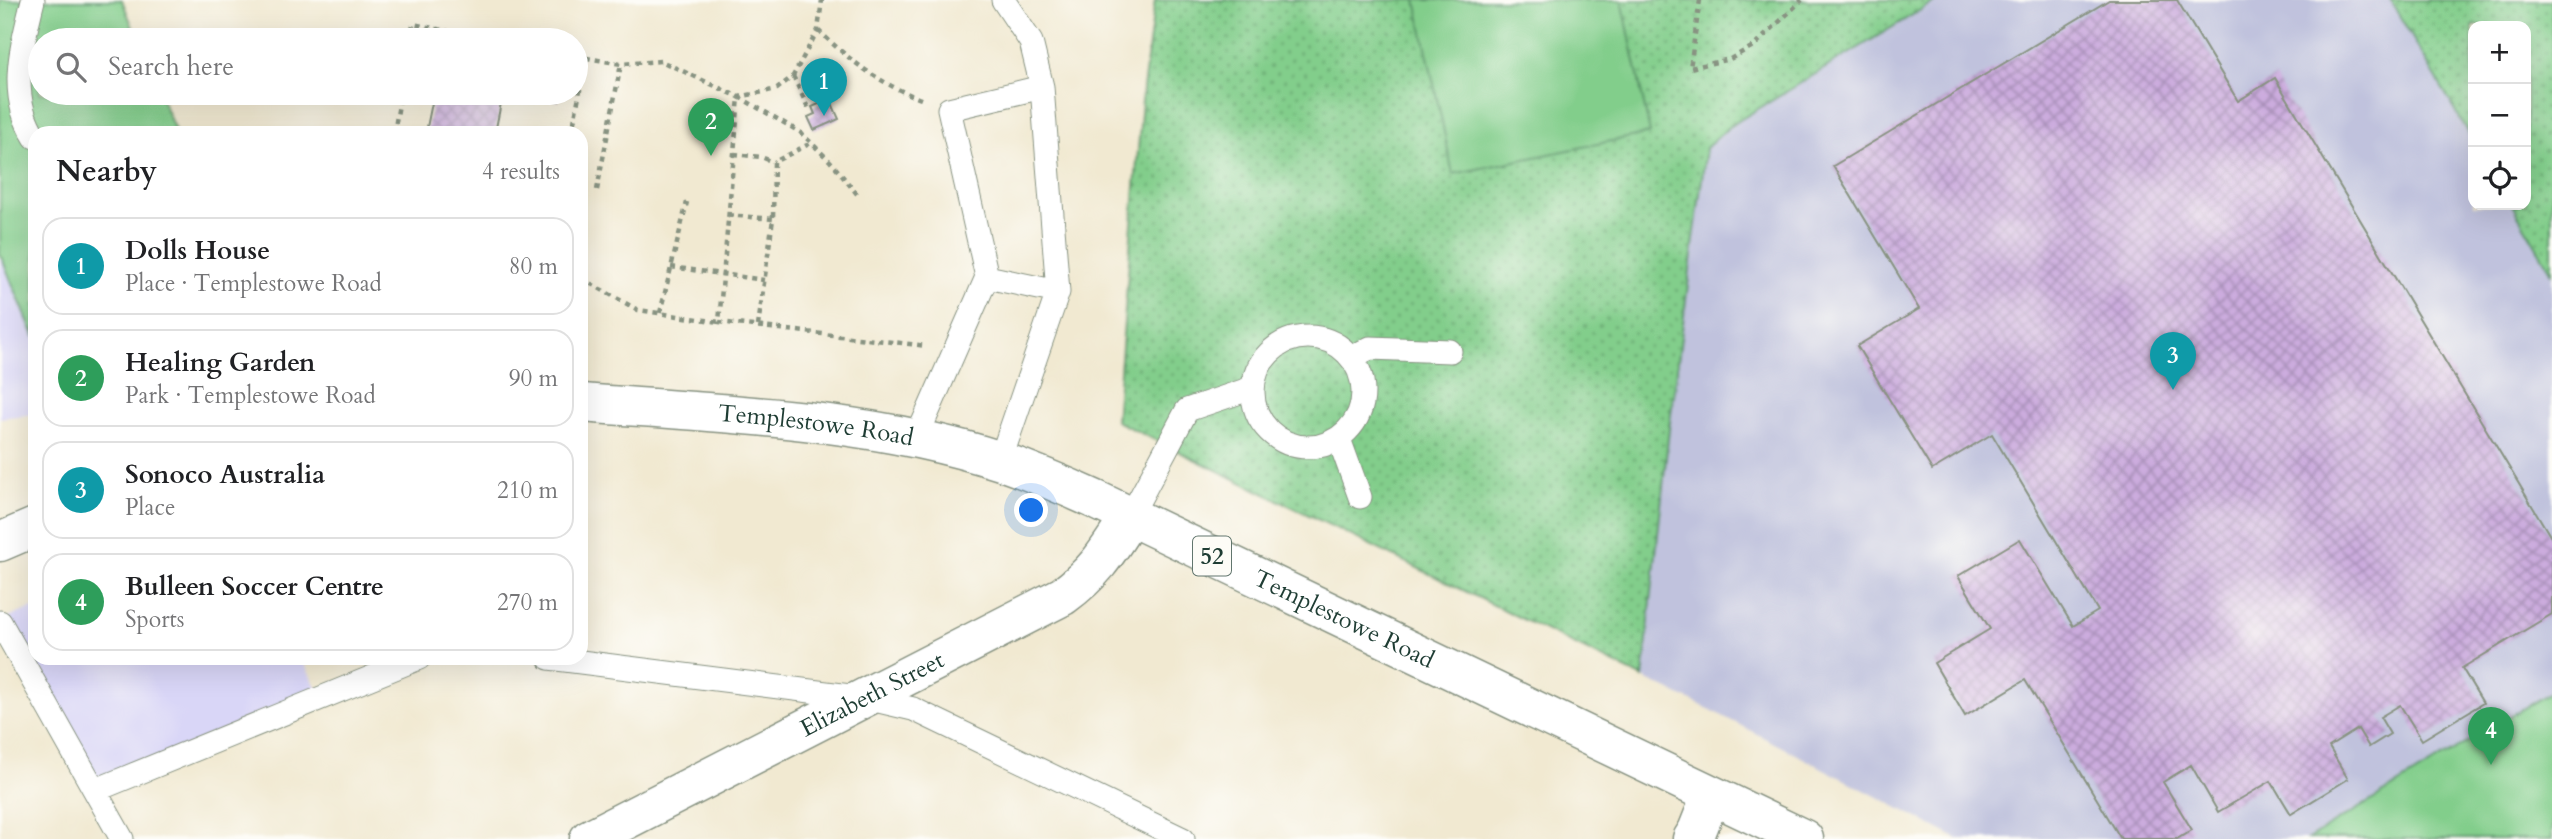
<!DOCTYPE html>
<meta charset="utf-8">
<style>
:root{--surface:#fff;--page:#f6f6f6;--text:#202124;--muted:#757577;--line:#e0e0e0;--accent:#c8321e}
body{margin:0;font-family:Cardo,serif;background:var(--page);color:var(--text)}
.controls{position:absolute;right:21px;top:21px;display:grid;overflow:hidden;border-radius:14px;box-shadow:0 7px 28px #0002}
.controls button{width:63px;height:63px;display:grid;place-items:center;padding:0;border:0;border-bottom:2px solid var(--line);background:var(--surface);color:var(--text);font:35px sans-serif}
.you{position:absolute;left:1032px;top:511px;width:24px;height:24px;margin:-18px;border:5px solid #fff;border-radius:50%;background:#1a73e8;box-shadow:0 0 0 10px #1a73e833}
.badge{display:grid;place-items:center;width:46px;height:46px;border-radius:50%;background:var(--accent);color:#fff;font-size:23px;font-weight:700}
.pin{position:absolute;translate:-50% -58px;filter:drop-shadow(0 2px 4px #0008)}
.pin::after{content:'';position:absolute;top:37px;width:24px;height:21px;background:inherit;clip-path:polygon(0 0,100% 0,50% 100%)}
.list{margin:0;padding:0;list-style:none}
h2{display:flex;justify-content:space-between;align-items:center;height:91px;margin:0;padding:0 28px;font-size:30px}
h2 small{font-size:23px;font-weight:400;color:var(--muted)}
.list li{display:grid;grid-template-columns:46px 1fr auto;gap:21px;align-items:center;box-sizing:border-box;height:98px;margin:0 14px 14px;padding:0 14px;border:2px solid var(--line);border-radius:21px}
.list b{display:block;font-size:26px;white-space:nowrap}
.list p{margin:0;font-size:23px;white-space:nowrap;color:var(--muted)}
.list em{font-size:23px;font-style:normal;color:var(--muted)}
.icon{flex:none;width:38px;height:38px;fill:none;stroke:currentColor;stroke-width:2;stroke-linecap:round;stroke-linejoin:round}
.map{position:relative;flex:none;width:2552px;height:839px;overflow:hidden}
.search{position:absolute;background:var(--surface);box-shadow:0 7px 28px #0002;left:28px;top:28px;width:560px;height:77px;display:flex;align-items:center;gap:18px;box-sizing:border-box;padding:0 24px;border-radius:38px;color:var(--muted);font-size:26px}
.panel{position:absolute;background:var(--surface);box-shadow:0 7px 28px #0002;left:28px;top:126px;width:560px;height:539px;border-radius:21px}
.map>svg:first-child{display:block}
.built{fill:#d9d6f7}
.industrial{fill:#c0c2dd}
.grass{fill:url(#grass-dots);stroke:#508660;stroke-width:2}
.green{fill:#82ce8b;stroke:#508660;stroke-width:2}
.building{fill:url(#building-cross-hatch)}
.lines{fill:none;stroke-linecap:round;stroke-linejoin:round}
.service-casing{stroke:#889382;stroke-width:25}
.minor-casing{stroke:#889382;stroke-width:41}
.primary-casing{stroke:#889382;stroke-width:41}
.path{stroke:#889382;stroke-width:4.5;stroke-dasharray:5 5;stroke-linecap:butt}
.service{stroke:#fff;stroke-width:23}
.minor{stroke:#fff;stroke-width:38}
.primary{stroke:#fff;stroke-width:38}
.labels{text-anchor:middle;stroke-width:5;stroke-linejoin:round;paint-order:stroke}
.shield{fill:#fdfcf7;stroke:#62766e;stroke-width:2}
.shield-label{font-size:23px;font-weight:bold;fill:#1f3d34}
.street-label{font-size:24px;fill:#1f3d34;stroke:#fdfcf7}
</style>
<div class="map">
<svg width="2552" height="839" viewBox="0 0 2552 839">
<defs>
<pattern id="grass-dots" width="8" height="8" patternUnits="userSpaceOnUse" patternTransform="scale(1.75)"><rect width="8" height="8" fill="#82ce8b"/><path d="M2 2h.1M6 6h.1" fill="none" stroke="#6aa872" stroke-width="1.8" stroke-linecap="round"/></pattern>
<pattern id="building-cross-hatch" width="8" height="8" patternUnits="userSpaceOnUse" patternTransform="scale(1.75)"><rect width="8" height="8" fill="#ccacde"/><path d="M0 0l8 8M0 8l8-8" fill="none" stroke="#a58db5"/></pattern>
</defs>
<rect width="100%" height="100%" fill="#fdfcf7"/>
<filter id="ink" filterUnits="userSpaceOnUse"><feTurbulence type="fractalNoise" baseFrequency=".0143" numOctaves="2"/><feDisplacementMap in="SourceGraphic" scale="14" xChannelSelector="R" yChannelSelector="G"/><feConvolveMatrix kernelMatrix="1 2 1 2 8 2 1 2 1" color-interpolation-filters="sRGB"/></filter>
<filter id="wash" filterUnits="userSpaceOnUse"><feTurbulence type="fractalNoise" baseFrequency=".00686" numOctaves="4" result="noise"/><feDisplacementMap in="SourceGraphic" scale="28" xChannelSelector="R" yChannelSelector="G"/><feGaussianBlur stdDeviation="1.57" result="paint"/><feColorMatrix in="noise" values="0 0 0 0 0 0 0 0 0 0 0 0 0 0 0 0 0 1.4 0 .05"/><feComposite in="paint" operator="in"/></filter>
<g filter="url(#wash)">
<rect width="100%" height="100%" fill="#f1e9d1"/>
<path class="built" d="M0 255 35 338V414L0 418Z
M35 607V658H301L325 703 90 800 0 621Z"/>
<path class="industrial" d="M1937 0H2390L2473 140V205H2512L2552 273V691L2308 839H1958L1711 710 1643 678 1669 429 1706 148 1730 126Z"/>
<path class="grass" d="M1155 0H1937L1730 126 1706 148 1669 429 1643 678 1116 421 1143 88Z
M2390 0H2552V273L2512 205H2526V26H2473V140Z"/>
<path class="green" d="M0 0H122L138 40H40V93H159L176 133H35V338L0 254Z
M1416 0H1622L1650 133 1453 174Z
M2552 691V839H2308Z"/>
<g id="blocks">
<path class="building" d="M2109 0H2177L2238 101 2275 78 2552 539V614L2462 668 2483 703 2422 740 2400 705 2380 717 2390 734 2369 747 2358 729 2329 747 2348 779 2291 814 2271 781 2218 812 2191 765 2163 782 2192 830 2177 839H2121L2025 680 1965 716 1934 663 1990 629 1958 576 2020 539 2073 626 2098 611 1992 434 1932 470 1857 346 1919 309 1833 166Z
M428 35 449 39V40H427Z
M434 93H503L495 133 426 132Z
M524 93H561L559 101Z
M830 99 839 119 814 130 808 117 815 114 812 107Z"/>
</g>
</g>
<g filter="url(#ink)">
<use href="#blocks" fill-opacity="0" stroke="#889382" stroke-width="2"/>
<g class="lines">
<g class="service-casing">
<path id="service" d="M33 0C22 46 7 95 35 137
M1003 0 1031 42 1042 87
M987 277 1058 292
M1253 392a55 55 0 1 1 110 0a55 55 0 1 1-110 0Z
M1352 357 1370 348 1450 351
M916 439 987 277 949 109 1042 87 1058 292 1000 461
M1339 439 1360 497
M1130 517 1187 410 1252 388
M0 622 122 839
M549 658 866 698 913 709 1183 839
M96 790 419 658"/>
</g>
<g class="minor-casing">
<g id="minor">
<path id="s1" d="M589 839 1063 596C1097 571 1108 551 1130 517"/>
<path d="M1692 839 1697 831 1711 796"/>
</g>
</g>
<g class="primary-casing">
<g id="primary">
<path id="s2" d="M581 403C717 413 871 418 1001 461 1032 472 1063 485 1094 499L1804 839"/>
<path d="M0 542 35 527"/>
</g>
</g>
<path class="path" d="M1700 0 1690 68 1730 59 1755 45 1802 0
M818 30C849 60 880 84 921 99
M410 40 413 24 492 40
M576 56 621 64 661 61 739 97 777 89 793 76 818 30 822 0
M793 76 810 112
M394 133 401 93
M572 133 586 58
M734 154 761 157 774 162
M597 190 621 64
M857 194 830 161 800 132 739 97 719 322 927 346
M728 215 773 219
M581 267 586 281 638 310 719 322
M671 267 764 280
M660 313 687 202
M758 326 773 219 774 162 811 143"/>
<use href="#service" class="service"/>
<use href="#minor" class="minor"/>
<use href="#primary" class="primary"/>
</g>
</g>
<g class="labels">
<rect class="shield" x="1193" y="536.5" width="38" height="39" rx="5"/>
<g class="shield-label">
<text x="1212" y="564">52</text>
</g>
<g class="street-label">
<text dy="8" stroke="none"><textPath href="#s2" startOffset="236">Templestowe Road</textPath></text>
<text dy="8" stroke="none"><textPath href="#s2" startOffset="803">Templestowe Road</textPath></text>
<text dy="8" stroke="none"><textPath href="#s1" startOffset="318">Elizabeth Street</textPath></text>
</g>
</g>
</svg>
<div class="controls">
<button>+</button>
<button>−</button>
<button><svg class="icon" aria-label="locate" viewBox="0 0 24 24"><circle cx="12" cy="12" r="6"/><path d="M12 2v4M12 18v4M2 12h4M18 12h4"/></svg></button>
</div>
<div class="you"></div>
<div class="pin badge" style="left:824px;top:116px;background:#0f9aa8">1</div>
<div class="pin badge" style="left:711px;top:156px;background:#2e9e5b">2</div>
<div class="pin badge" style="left:2173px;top:390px;background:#0f9aa8">3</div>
<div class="pin badge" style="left:2491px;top:765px;background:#2e9e5b">4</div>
<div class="search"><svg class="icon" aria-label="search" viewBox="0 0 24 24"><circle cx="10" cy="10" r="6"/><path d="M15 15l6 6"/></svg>Search here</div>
<section class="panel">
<h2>Nearby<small>4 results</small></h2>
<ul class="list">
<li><span class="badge" style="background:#0f9aa8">1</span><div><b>Dolls House</b><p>Place · Templestowe Road</p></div><em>80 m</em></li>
<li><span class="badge" style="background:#2e9e5b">2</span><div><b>Healing Garden</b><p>Park · Templestowe Road</p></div><em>90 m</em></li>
<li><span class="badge" style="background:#0f9aa8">3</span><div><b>Sonoco Australia</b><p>Place</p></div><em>210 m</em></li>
<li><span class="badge" style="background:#2e9e5b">4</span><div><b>Bulleen Soccer Centre</b><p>Sports</p></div><em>270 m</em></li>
</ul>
</section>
</div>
